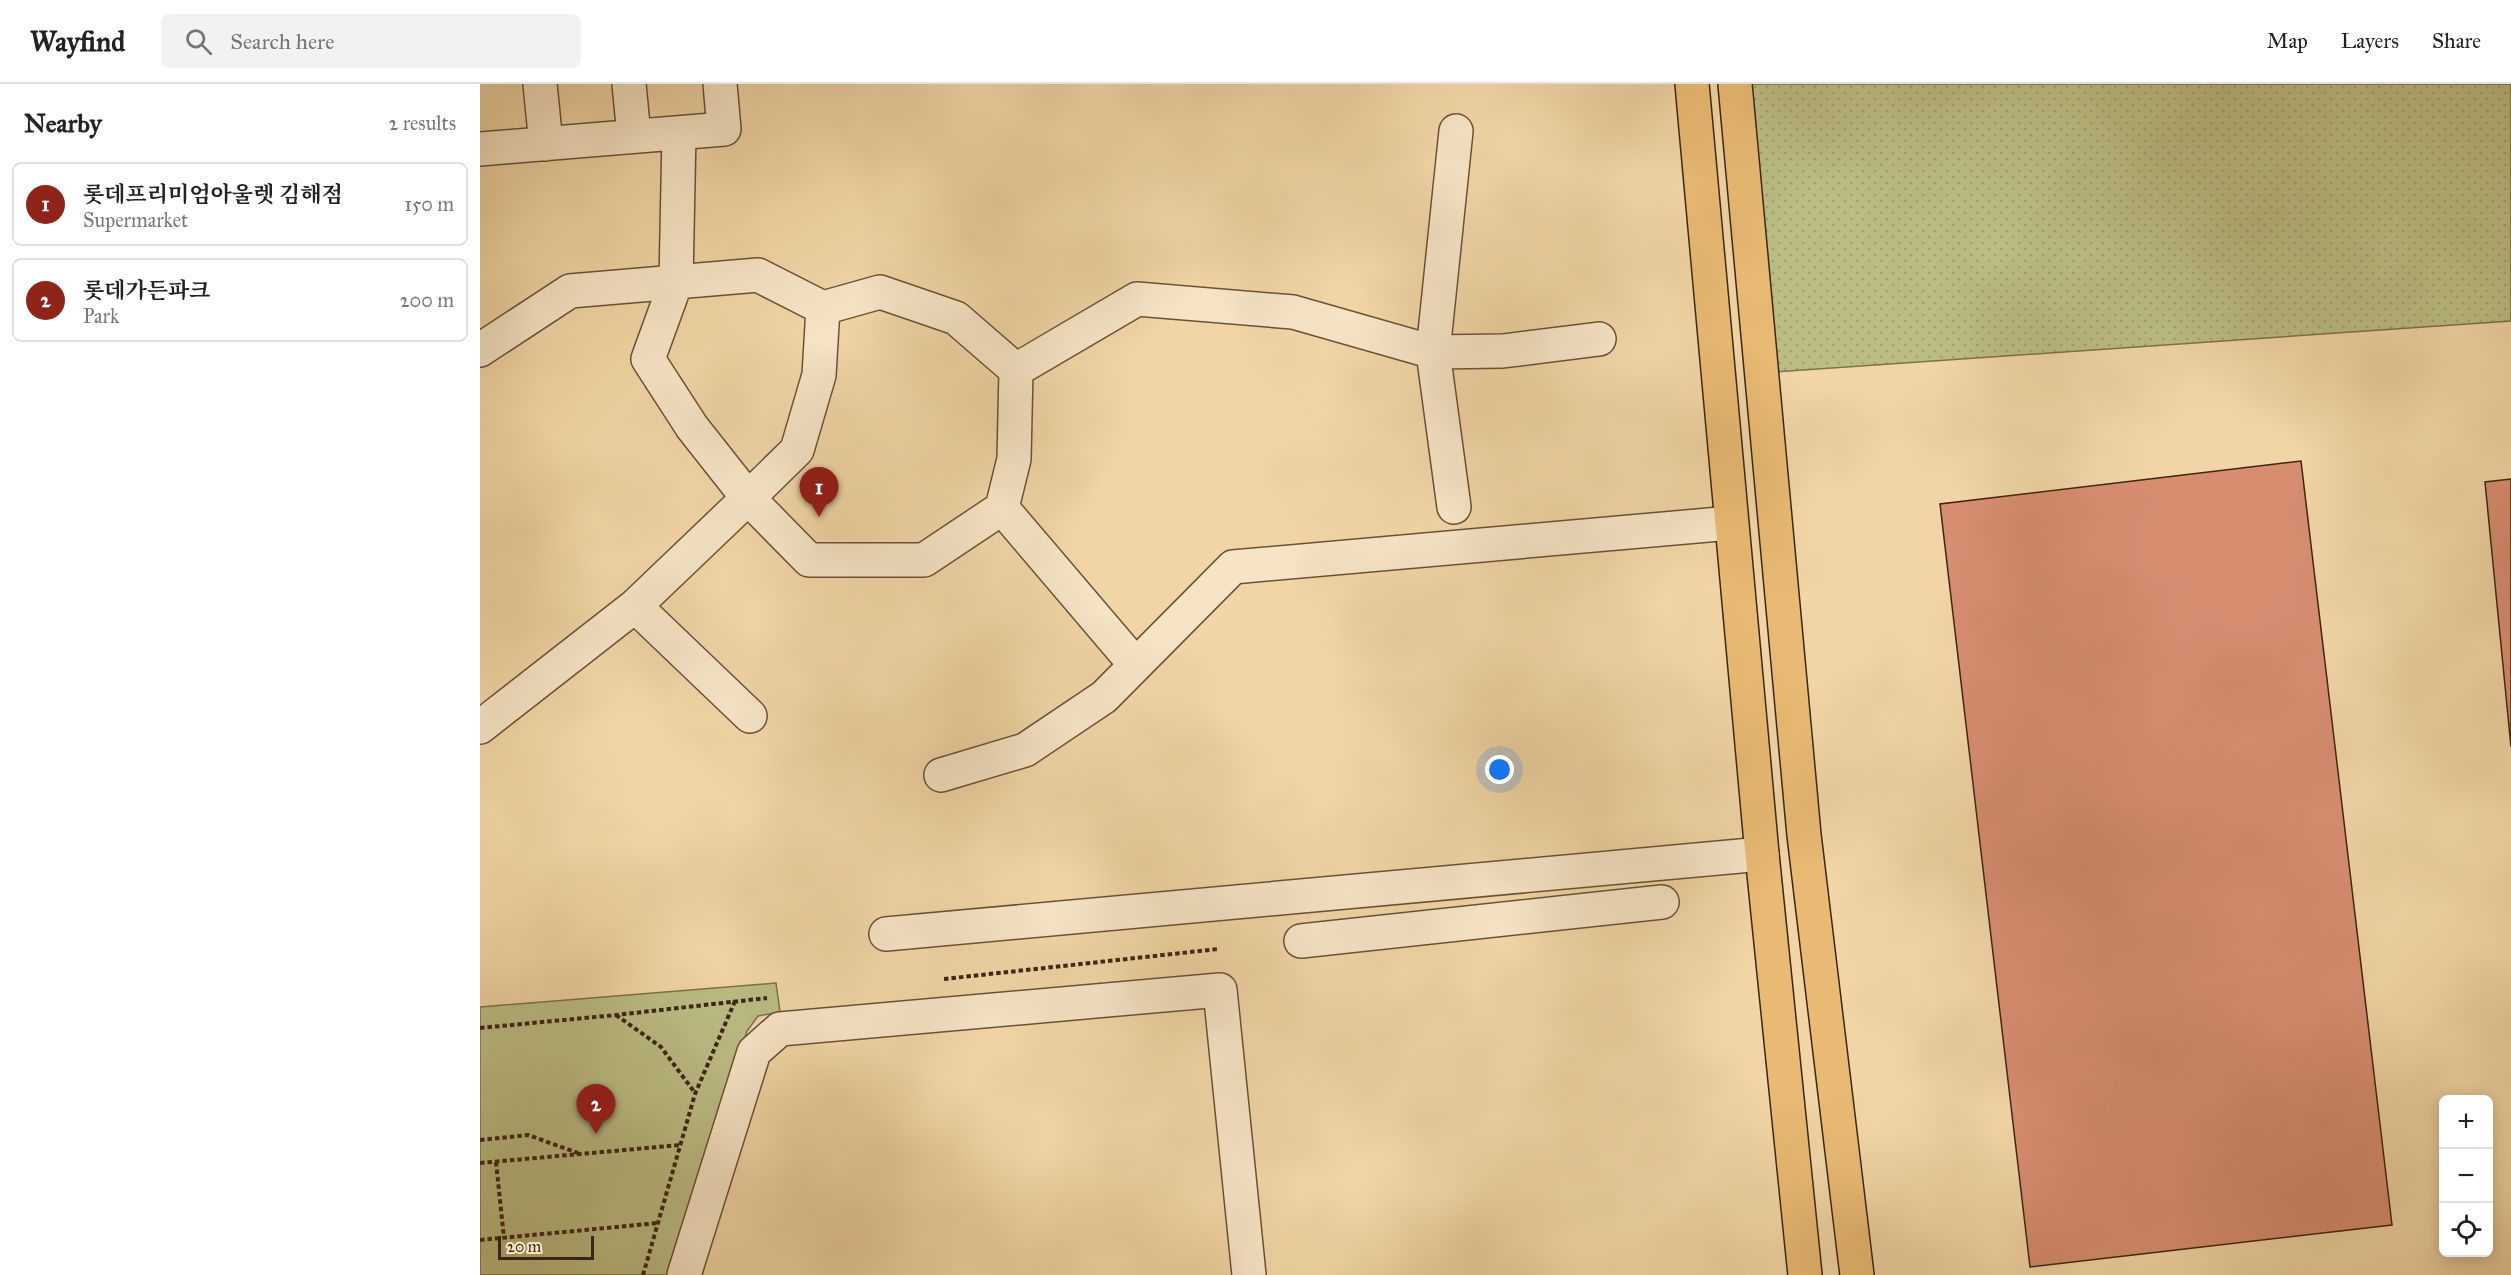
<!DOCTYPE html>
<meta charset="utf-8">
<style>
:root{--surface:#fff;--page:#f2f2f2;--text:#222;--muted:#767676;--line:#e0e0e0;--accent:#8f2418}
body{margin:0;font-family:"IM FELL Great Primer","Noto Serif KR",serif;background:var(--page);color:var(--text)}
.controls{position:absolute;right:18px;bottom:18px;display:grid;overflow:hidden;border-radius:9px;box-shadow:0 3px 15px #0003}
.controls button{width:54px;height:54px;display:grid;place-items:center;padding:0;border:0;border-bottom:2px solid var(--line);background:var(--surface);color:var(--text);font:30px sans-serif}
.scale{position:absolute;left:18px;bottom:15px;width:96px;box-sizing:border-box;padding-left:6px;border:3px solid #3d2611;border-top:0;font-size:16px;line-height:21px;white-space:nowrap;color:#3d2611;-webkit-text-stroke:4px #f6e4c5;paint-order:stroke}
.you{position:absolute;left:1020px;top:686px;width:21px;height:21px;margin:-15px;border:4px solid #fff;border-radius:50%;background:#1a73e8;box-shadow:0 0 0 9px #1a73e833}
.badge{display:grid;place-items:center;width:39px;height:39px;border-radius:50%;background:var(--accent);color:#fff;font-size:20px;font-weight:700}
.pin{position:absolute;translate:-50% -50px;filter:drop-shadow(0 2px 3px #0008)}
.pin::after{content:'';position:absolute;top:32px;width:21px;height:18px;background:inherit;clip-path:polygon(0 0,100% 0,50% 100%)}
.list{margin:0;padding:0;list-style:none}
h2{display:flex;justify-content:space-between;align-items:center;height:78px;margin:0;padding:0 24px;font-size:26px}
h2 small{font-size:20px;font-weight:400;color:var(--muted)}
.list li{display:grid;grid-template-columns:39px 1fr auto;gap:18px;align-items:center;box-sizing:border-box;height:84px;margin:0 12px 12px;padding:0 12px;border:2px solid var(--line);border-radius:9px}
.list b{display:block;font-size:22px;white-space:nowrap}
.list p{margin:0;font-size:20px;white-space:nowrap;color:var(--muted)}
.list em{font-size:20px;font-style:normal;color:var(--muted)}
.icon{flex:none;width:33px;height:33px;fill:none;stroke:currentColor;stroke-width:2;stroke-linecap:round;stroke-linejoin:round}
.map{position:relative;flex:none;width:2031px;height:1191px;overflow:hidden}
header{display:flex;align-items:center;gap:36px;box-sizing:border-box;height:84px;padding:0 30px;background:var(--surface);border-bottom:2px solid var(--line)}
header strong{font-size:28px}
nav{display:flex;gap:33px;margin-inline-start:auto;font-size:21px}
.search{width:420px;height:54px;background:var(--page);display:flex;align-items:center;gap:15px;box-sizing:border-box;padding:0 21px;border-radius:9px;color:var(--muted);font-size:22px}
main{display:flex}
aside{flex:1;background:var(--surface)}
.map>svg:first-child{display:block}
.grass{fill:url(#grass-dots);stroke:#7c724b;stroke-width:1.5}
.green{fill:#bcbd85;stroke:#7c724b;stroke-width:1.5}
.building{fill:#d88d71;stroke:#3d2611;stroke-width:1.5}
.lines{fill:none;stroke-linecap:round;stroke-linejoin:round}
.minor-casing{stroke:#6a5236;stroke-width:36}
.major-casing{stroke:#3d2611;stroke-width:36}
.path{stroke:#3d2611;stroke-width:4;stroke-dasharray:4.5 3;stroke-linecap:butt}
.minor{stroke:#f6e4c5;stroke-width:33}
.major{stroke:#e8ba73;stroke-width:33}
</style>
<header>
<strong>Wayfind</strong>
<div class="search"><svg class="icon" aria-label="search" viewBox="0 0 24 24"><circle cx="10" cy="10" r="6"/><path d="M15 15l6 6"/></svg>Search here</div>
<nav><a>Map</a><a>Layers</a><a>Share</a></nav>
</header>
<main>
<aside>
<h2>Nearby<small>2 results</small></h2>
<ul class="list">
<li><span class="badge">1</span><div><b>롯데프리미엄아울렛 김해점</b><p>Supermarket</p></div><em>150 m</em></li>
<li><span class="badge">2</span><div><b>롯데가든파크</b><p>Park</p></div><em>200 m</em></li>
</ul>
</aside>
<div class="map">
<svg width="2031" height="1191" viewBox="0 0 2031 1191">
<defs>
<pattern id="grass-dots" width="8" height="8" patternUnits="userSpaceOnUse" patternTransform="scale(1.5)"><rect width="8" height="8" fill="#bcbd85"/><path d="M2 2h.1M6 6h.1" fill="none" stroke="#a2a272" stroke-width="1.8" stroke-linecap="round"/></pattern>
</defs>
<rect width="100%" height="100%" fill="#f1d5a6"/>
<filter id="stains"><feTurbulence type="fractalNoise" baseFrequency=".00333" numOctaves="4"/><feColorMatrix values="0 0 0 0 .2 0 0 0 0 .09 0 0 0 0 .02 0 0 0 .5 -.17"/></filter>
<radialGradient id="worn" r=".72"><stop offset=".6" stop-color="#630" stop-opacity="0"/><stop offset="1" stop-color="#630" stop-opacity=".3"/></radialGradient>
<path class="grass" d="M1268 0H2031V237L1296 288Z"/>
<path class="green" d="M296 899 300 928 278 932 267 947 198 1153 188 1191H0V923Z"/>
<path class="building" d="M1821 377 1912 1141 1550 1183 1460 420Z
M2031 395V663L2005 398Z"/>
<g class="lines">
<g class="minor-casing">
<path id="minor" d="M60 0 66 60
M149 0 154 52
M199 49 196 198 168 275 212 343 268 414 317 366 339 291 343 224 400 208 476 234 536 286
M0 65 244 45 240 0
M0 266 90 207 278 191 343 224
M974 423 953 268 976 47
M522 424 648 572
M155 522 270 632
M0 643 155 522 268 414 329 476H444L522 424 534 375 536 286 657 215 813 228 953 268 1023 267 1119 255
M461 691 545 666 624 613 753 483 1251 439
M406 850 1282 770
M821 857 1182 818
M204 1191 274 968 300 945 740 906 769 1191"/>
</g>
<g class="major-casing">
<path id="major" d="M1212 0 1282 770 1325 1191
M1255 0 1324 751 1377 1191"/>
</g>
<path class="path" d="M464 895 738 865
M136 931 181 963 215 1009
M0 944 136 931 287 914
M0 1056 48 1051 98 1069
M16 1078 24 1154
M0 1079 200 1061
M0 1156 178 1139
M163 1191 215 1010 255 917"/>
<use href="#minor" class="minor"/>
<use href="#major" class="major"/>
</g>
<rect width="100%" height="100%" filter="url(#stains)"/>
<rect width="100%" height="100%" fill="url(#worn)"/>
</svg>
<div class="controls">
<button>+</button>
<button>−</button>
<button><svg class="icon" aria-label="locate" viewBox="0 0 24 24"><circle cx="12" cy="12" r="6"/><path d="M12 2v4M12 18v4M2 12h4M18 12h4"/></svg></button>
</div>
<div class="scale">20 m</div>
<div class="you"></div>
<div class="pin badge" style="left:339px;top:433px">1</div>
<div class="pin badge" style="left:116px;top:1050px">2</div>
</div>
</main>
